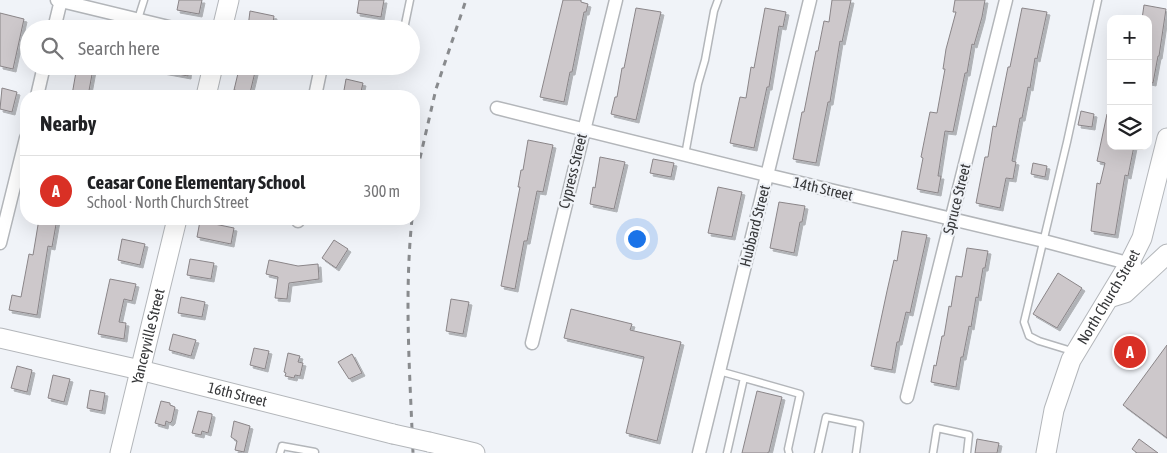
<!DOCTYPE html>
<meta charset="utf-8">
<style>
:root{--surface:#fff;--page:#f6f6f6;--text:#202124;--muted:#757577;--line:#e0e0e0;--accent:#d93025}
body{margin:0;font-family:"Asap Condensed",sans-serif;background:var(--page);color:var(--text)}
.controls{position:absolute;right:15px;top:15px;display:grid;overflow:hidden;border-radius:10px;box-shadow:0 5px 20px #0002}
.controls button{width:45px;height:45px;display:grid;place-items:center;padding:0;border:0;border-bottom:1px solid var(--line);background:var(--surface);color:var(--text);font:25px sans-serif}
.you{position:absolute;left:636px;top:238px;width:18px;height:18px;margin:-12px;border:4px solid #fff;border-radius:50%;background:#1a73e8;box-shadow:0 0 0 8px #1a73e833}
.badge{display:grid;place-items:center;width:32px;height:32px;border-radius:50%;background:var(--accent);color:#fff;font-size:16px;font-weight:700}
.pin{position:absolute;translate:-50% -50%;border:2px solid #fff;box-shadow:0 1px 5px #0006}
.list{margin:0;padding:0;list-style:none}
h2{display:flex;justify-content:space-between;align-items:center;height:65px;margin:0;padding:0 20px;font-size:21px}
h2 small{font-size:16px;font-weight:400;color:var(--muted)}
.list li{display:grid;grid-template-columns:32px 1fr auto;gap:15px;align-items:center;box-sizing:border-box;height:70px;padding:0 20px;border-top:1px solid var(--line)}
.list b{display:block;font-size:19px;white-space:nowrap}
.list p{margin:0;font-size:16px;white-space:nowrap;color:var(--muted)}
.list em{font-size:16px;font-style:normal;color:var(--muted)}
.icon{flex:none;width:28px;height:28px;fill:none;stroke:currentColor;stroke-width:2;stroke-linecap:round;stroke-linejoin:round}
.map{position:relative;flex:none;width:1167px;height:453px;overflow:hidden}
.search{position:absolute;background:var(--surface);box-shadow:0 5px 20px #0002;left:20px;top:20px;width:400px;height:55px;display:flex;align-items:center;gap:12px;box-sizing:border-box;padding:0 18px;border-radius:28px;color:var(--muted);font-size:19px}
.panel{position:absolute;background:var(--surface);box-shadow:0 5px 20px #0002;left:20px;top:90px;width:400px;height:135px;border-radius:20px}
.map>svg:first-child{display:block}
.building{fill:#cdc8cb;stroke:#8a8588;filter:url(#shadow)}
.lines{fill:none;stroke-linecap:round;stroke-linejoin:round}
.lane-casing{stroke:#b3b6ba;stroke-width:9}
.street-casing{stroke:#b3b6ba;stroke-width:15}
.secondary-casing{stroke:#b3b6ba;stroke-width:21}
.lane{stroke:#fff;stroke-width:6}
.street{stroke:#fff;stroke-width:12}
.secondary{stroke:#fff;stroke-width:19}
.rail{stroke:#898b8e;stroke-width:3;stroke-dasharray:6 6;stroke-linecap:butt}
.secondary-bridge-casing{stroke:#b3b6ba;stroke-width:21;stroke-linecap:butt}
.secondary-bridge{stroke:#fff;stroke-width:19}
.labels{text-anchor:middle;stroke-width:4.5;stroke-linejoin:round;paint-order:stroke}
.street-label{font-size:15px;fill:#363739;stroke:#f0f3f8}
</style>
<div class="map">
<svg width="1167" height="453" viewBox="0 0 1167 453">
<defs>
<filter id="shadow"><feDropShadow dx="3" dy="3" stdDeviation="0" flood-color="#0004"/></filter>
</defs>
<rect width="100%" height="100%" fill="#f0f3f8"/>
<path class="building" d="M179 0H202L199 14 177 10Z
M359 0H384L381 17 357 13Z
M563 0H581V2L588 4 586 12H584L572 72H570L564 102 540 97Z
M832 0H851L842 42 840 41 830 102H828L816 163 793 159 802 112H804L816 51H818L824 21 829 22Z
M955 0H985L982 17 974 45 972 44 967 73H965L953 132 945 131 938 176H941L938 193 917 189 923 158 921 157 930 112 937 113 945 69H943L946 49 956 12H953Z
M1144 5 1166 9 1159 56H1158L1153 83 1148 82V19H1142Z
M636 8 661 12 636 120 611 114 615 97H617L622 68H624Z
M765 8 786 12 783 27 779 26 769 87H767L754 148 730 143 740 97 746 98 751 67 754 68Z
M1022 8 1047 12 1037 59 1035 58 1030 88 1028 87 1022 118H1020L1012 161 1016 162 1013 179 1006 178 1000 208 976 203 985 157H988L993 126 996 127 1008 67H1010Z
M250 11 274 16 272 29 248 27Z
M0 13 24 19 13 69 0 66Z
M77 66 93 69 88 96 72 95Z
M162 66H189L188 76 161 71Z
M239 69 255 72 250 93 234 90Z
M346 79 363 83 360 96H343Z
M2 88 17 92 12 112 0 109Z
M1081 111 1094 114 1092 127 1078 125Z
M1107 114H1111V146H1134L1128 176 1125 175 1115 235 1091 231 1097 183 1100 184 1105 163 1097 161Z
M528 140 553 145 543 192 537 191 527 241H524L515 289 501 286 520 187H518L521 170H523Z
M600 157 625 162 614 209 590 204 593 187 595 188Z
M653 159 674 163 671 177 650 173Z
M1033 163 1047 166 1045 177 1031 174Z
M718 187 742 192 732 237 708 233Z
M779 202 805 206 802 222H800L794 253 770 248Z
M39 219H57L52 247 48 246 37 315 9 310 12 295 21 297 29 254 33 255Z
M200 221 234 228 231 244 197 237Z
M902 231 927 235 910 313 906 312 899 342H897L892 370 871 366 887 291 894 260 897 261Z
M122 239 145 244 140 265 118 260Z
M334 240 348 249 336 268 322 258Z
M967 248 988 251 985 268H983L978 298 976 297 971 327 969 326 963 357H961L956 387 931 382 934 365 936 366 942 336H944L949 306 951 307 956 276 962 277Z
M190 259 214 263 211 279 187 275Z
M269 260 298 266 318 264 319 279 289 283 287 299 275 298 278 277 266 274Z
M1058 273 1082 288 1057 328 1033 314Z
M110 279 136 284 132 301 124 299 119 322 126 323 124 339 98 334Z
M181 297 205 302 202 317 178 313Z
M451 299 469 302 463 334 446 331Z
M571 309 632 324 630 330 681 342 657 441 626 433 644 357 564 338Z
M173 334 196 340 191 356 169 350Z
M1167 345V438L1123 405Z
M254 348 269 351 265 369 250 365Z
M288 353 300 356 298 362 303 363 300 376 295 375 294 378 285 376 286 373 284 372Z
M352 354 362 373 349 379 338 362Z
M17 366 32 370 27 392 11 388Z
M53 375 70 379 64 402 48 398Z
M90 390 105 393 102 411 87 408Z
M757 391 782 397 769 452 767 453H742Z
M161 401 170 403V405L175 407 172 421 170 423 166 421 165 426 155 423Z
M198 411 212 414V416L208 433 202 431 201 435 192 433Z
M234 421 250 426 244 452 235 450 237 441 231 437Z
M977 439 999 443 997 453H975Z
M1139 439 1158 453H1137L1132 449Z"/>
<g class="lines">
<g class="lane-casing">
<path id="lane" d="M138 19 144 0
M404 29 410 0
M685 155 698 84 705 60 714 11 718 0
M1075 352 1039 341 1029 336 1024 322 1067 142 1098 0
M719 371 744 378
M280 453 282 446 315 452 314 453
M727 453 744 378 800 394 788 449 789 453
M818 453 826 417 860 424 856 453
M933 453 937 428 969 435 967 453"/>
</g>
<g class="street-casing">
<path id="street" d="M57 0 177 29
M54 29 61 0
M37 96 44 66
M315 96 320 72 315 66
M497 108 767 175 1044 241 1135 265
M298 219V221
M0 243 26 138
M532 343 616 0
M907 397 1006 0
M699 453 810 0"/>
</g>
<g class="secondary-casing">
<g id="secondary">
<path d="M222 29 229 0"/>
<path d="M206 96 213 66"/>
<path d="M1109 298 1125 293 1167 254"/>
<path id="s1" d="M0 338 140 370 393 434"/>
<path d="M429 442 475 453"/>
<path id="s2" d="M120 453 177 219"/>
<path id="s3" d="M1046 453 1054 410 1071 360 1129 264 1142 238 1167 138"/>
</g>
</g>
<use href="#lane" class="lane"/>
<use href="#street" class="street"/>
<use href="#secondary" class="secondary"/>
<path class="rail" d="M414 206 417 171 436 89 466 0
M412 219C404 296 410 375 413 453"/>
<g class="secondary-bridge-casing">
<path id="secondary-bridge" d="M393 434 429 442"/>
</g>
<use href="#secondary-bridge" class="secondary-bridge"/>
</g>
<g class="labels">
<g class="street-label">
<text transform="translate(573 171) rotate(-76)" y="5">Cypress Street</text>
<text transform="translate(823 189) rotate(13)" y="5">14th Street</text>
<text transform="translate(957 199) rotate(-76)" y="5">Spruce Street</text>
<text transform="translate(755 226) rotate(-76)" y="5">Hubbard Street</text>
<text dy="5" stroke="none"><textPath href="#s3" startOffset="170">North Church Street</textPath></text>
<text dy="5" stroke="none"><textPath href="#s2" startOffset="120">Yanceyville Street</textPath></text>
<text dy="5" stroke="none"><textPath href="#s1" startOffset="244">16th Street</textPath></text>
</g>
</g>
</svg>
<div class="controls">
<button>+</button>
<button>−</button>
<button><svg class="icon" aria-label="layers" viewBox="0 0 24 24"><path d="M12 4l9 5-9 5-9-5zM3 14l9 5 9-5"/></svg></button>
</div>
<div class="you"></div>
<div class="pin badge" style="left:1130px;top:352px">A</div>
<div class="search"><svg class="icon" aria-label="search" viewBox="0 0 24 24"><circle cx="10" cy="10" r="6"/><path d="M15 15l6 6"/></svg>Search here</div>
<section class="panel">
<h2>Nearby<small></small></h2>
<ul class="list">
<li><span class="badge">A</span><div><b>Ceasar Cone Elementary School</b><p>School · North Church Street</p></div><em>300 m</em></li>
</ul>
</section>
</div>
